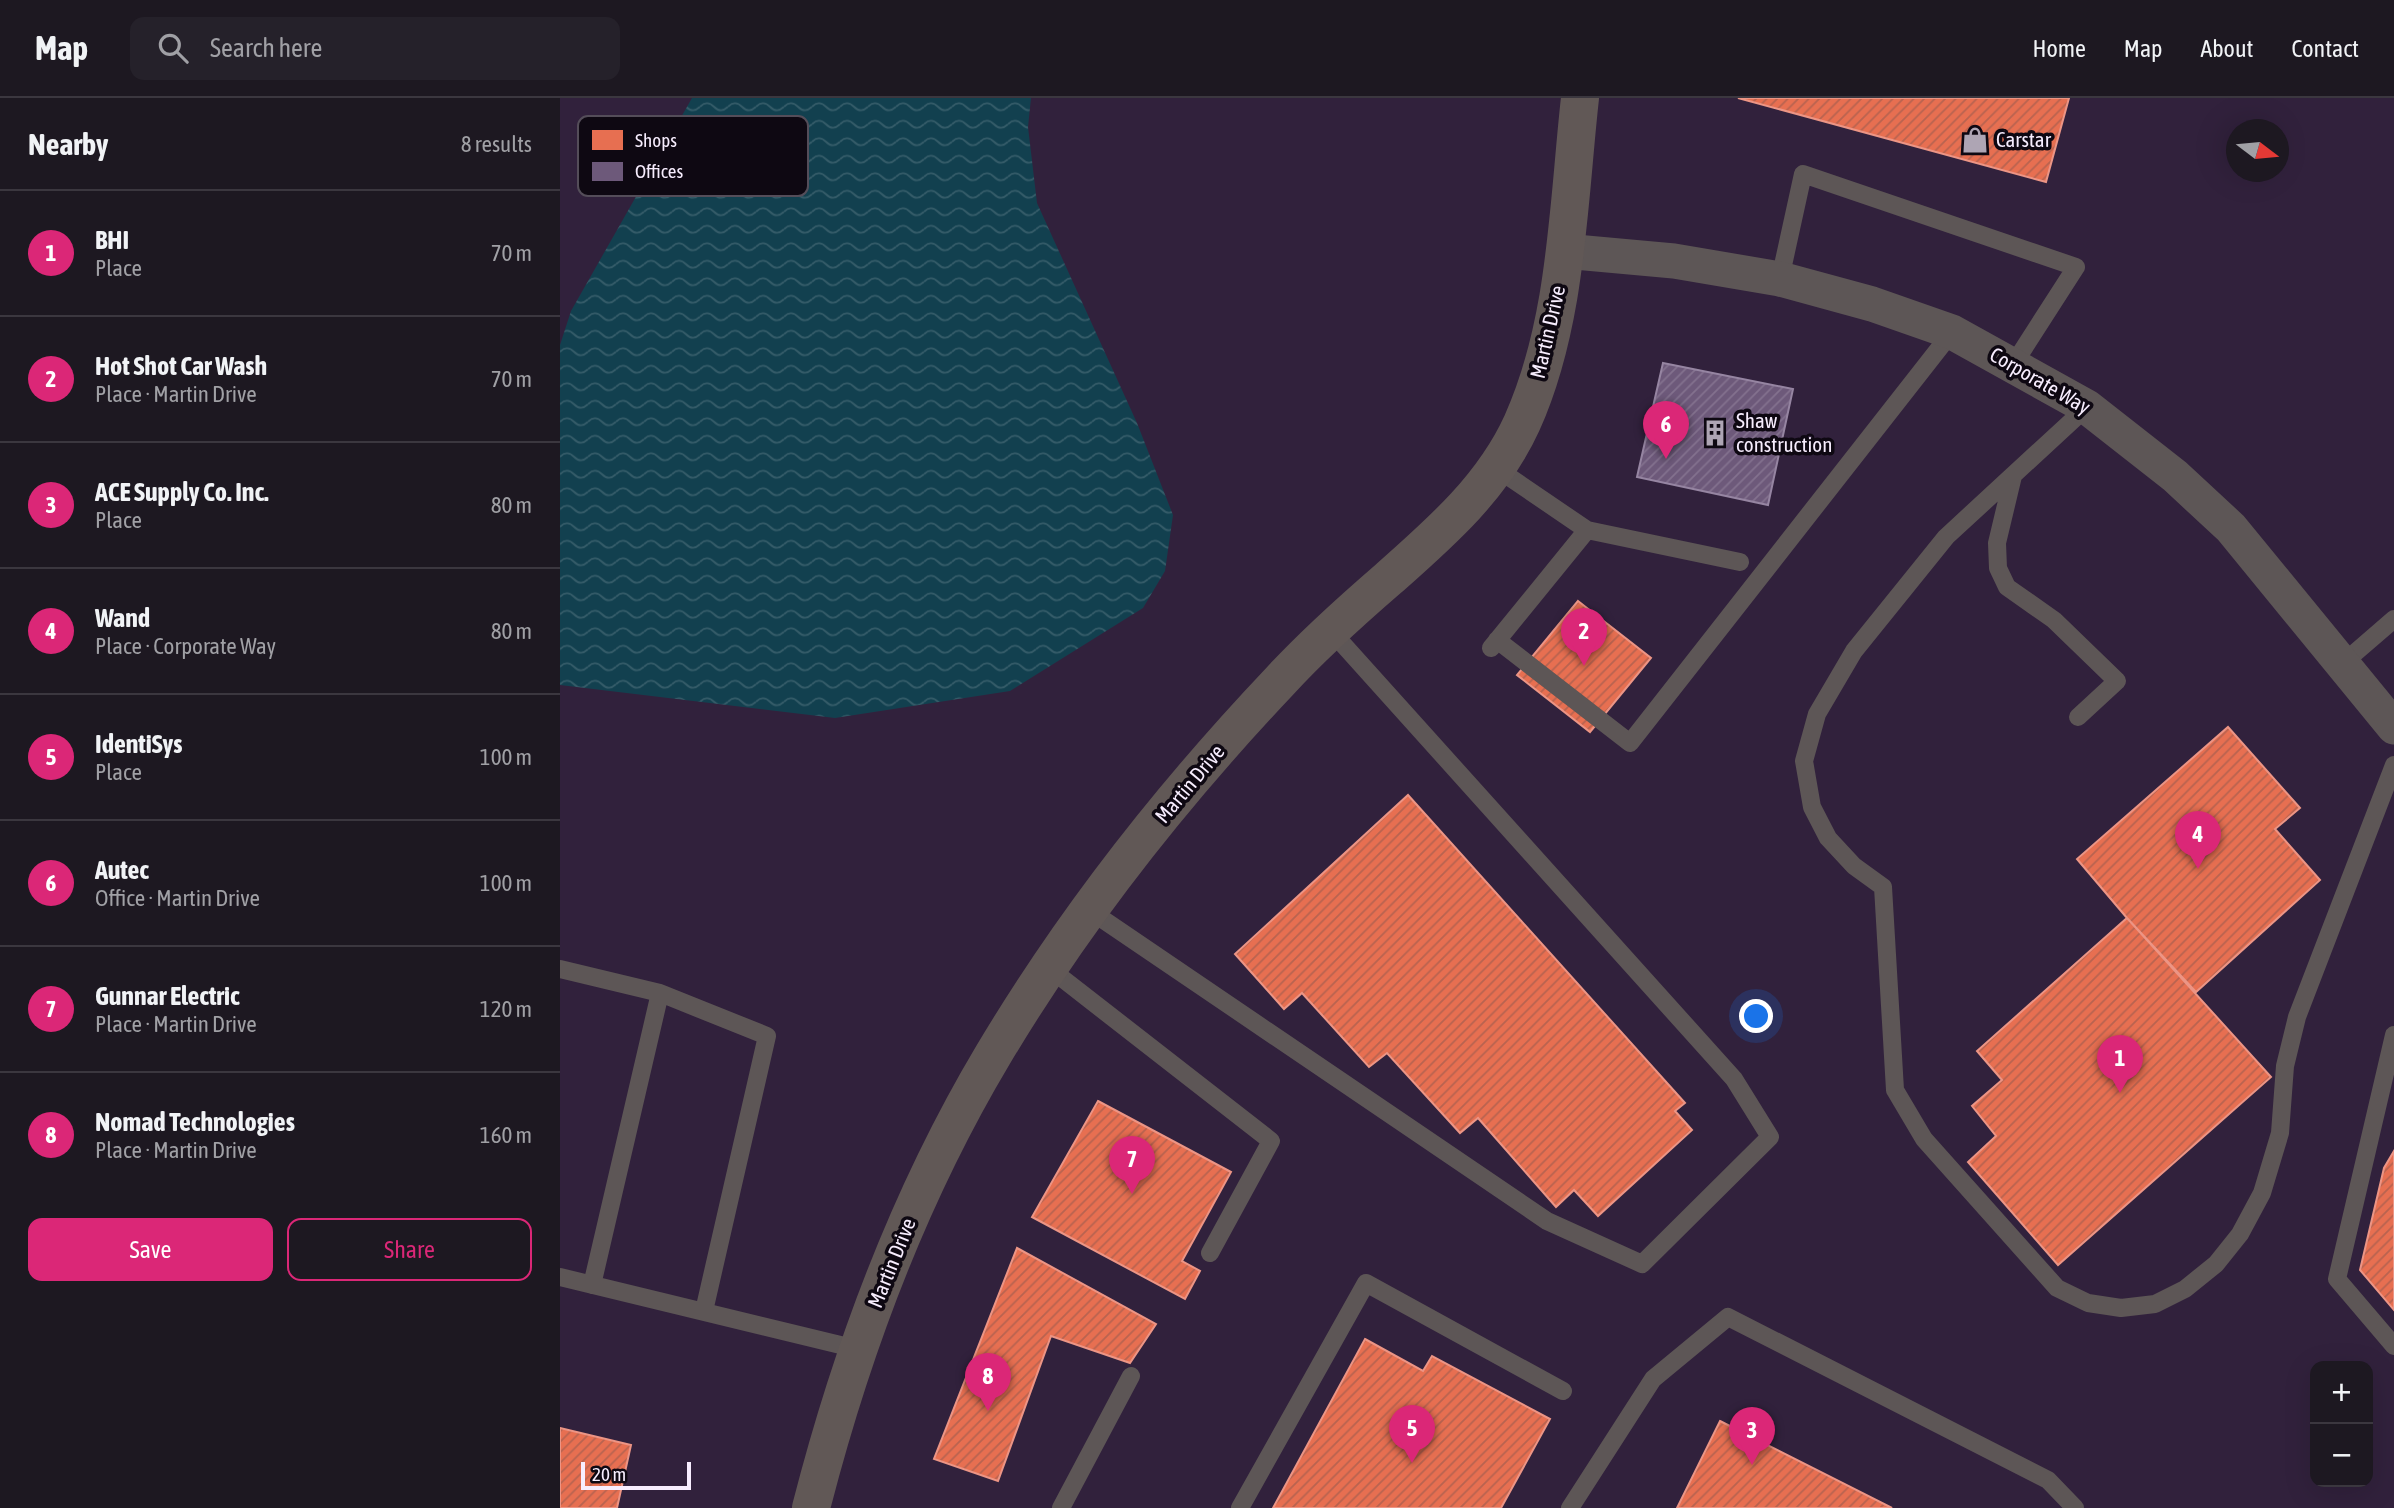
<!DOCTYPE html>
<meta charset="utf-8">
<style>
:root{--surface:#1d1821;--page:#25212a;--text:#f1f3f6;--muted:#a0a0a5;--line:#3b373f;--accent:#db2777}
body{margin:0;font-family:"Asap Condensed",sans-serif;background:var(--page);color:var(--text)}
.controls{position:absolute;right:21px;bottom:21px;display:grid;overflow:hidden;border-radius:14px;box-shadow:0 7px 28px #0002}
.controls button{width:63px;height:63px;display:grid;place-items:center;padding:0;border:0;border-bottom:2px solid var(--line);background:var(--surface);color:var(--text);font:35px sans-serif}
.compass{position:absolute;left:1666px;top:21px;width:63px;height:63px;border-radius:50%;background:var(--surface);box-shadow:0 7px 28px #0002;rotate:106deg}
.scale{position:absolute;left:21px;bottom:18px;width:110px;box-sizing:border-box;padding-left:7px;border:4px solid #f7edfe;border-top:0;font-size:19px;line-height:24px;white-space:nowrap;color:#f7edfe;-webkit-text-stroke:5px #0e0812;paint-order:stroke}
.you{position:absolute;left:1197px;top:919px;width:24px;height:24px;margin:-18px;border:5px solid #fff;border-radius:50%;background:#1a73e8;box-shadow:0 0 0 10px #1a73e833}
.badge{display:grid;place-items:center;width:46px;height:46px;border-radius:50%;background:var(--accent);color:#fff;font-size:23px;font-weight:700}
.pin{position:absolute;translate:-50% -58px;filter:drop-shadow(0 2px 4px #0008)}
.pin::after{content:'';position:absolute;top:37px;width:24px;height:21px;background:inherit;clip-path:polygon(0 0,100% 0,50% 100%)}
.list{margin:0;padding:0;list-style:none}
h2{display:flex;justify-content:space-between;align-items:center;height:91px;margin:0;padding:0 28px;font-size:30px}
h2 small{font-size:23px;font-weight:400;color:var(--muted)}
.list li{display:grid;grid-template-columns:46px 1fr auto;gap:21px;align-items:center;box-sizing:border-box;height:126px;padding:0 28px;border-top:2px solid var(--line)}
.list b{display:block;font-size:26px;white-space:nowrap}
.list p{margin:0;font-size:23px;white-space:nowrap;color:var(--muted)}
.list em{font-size:23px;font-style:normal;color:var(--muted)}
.actions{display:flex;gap:14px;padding:21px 28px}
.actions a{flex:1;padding:16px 0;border:2px solid var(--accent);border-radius:14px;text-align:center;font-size:24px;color:var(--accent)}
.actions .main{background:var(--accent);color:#fff}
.icon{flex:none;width:38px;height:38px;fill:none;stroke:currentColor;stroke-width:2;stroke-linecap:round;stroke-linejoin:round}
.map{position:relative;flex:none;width:1834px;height:1410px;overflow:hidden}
header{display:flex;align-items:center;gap:42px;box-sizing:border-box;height:98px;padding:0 35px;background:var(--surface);border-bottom:2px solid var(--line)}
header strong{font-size:33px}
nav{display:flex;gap:38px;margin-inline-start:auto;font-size:24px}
.search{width:490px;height:63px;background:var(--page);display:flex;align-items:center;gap:18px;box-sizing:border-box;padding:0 24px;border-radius:14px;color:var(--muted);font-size:26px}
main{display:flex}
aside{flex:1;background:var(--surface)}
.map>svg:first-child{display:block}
.built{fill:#31213c;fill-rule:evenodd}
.water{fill:url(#water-waves)}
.shops{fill:url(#shops-hatch);stroke:#ec9585;stroke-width:2}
.offices{fill:url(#offices-hatch);stroke:#9685a2;stroke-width:2}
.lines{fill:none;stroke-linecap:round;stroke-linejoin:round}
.lane{stroke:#5d5656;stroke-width:18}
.street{stroke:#5d5656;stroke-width:35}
.secondary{stroke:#615856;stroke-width:38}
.labels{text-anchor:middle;stroke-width:7;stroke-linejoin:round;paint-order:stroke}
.poi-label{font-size:21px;fill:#f7edfe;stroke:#0e0812;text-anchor:start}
.street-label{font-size:21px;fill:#f7edfe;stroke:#0e0812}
.key{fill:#0e0812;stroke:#544d59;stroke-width:2}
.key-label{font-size:19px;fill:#f7edfe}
</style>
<header>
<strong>Map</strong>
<div class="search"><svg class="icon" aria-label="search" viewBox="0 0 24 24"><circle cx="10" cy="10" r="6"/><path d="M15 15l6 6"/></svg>Search here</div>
<nav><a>Home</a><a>Map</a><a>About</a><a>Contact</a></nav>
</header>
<main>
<aside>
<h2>Nearby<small>8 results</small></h2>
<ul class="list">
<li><span class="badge">1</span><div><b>BHI</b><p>Place</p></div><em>70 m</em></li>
<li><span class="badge">2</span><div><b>Hot Shot Car Wash</b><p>Place · Martin Drive</p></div><em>70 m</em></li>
<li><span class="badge">3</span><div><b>ACE Supply Co. Inc.</b><p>Place</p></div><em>80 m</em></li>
<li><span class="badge">4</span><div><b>Wand</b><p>Place · Corporate Way</p></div><em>80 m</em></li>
<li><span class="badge">5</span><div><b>IdentiSys</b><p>Place</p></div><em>100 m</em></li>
<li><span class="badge">6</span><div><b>Autec</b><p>Office · Martin Drive</p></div><em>100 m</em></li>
<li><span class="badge">7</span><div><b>Gunnar Electric</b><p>Place · Martin Drive</p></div><em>120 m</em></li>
<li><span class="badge">8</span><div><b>Nomad Technologies</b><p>Place · Martin Drive</p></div><em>160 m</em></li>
</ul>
<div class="actions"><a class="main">Save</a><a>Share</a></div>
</aside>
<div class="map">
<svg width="1834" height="1410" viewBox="0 0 1834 1410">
<defs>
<pattern id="water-waves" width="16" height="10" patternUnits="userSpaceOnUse" patternTransform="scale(1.75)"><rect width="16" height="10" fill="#12404f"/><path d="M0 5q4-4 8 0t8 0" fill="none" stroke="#355c69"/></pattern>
<pattern id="shops-hatch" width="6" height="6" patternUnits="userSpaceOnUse" patternTransform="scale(1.75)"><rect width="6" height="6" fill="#e76f51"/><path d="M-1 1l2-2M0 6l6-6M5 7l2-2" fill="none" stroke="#b86350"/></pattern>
<pattern id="offices-hatch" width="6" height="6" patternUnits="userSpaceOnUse" patternTransform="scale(1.75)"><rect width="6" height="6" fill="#6d597a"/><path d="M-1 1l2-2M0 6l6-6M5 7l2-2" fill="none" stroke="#83718e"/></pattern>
</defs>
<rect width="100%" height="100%" fill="#27202c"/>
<path class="built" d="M0 0H1834V1410H0ZM1676 32H1718V74H1676ZM1755 1268H1808V1384H1755Z"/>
<path class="water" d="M132 0H471L468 29 477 105 577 325 613 417 605 473 583 510 450 593 275 620 0 587V247L11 213Z"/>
<path class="shops" d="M1178 0H1509L1486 84Z
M1018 503 1091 560 1030 634 957 577Z
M1668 629 1740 710 1715 731 1760 782 1636 894 1567 820 1517 761Z
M848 697 1125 1005 1115 1013 1132 1032 1038 1118 1014 1092 996 1109 918 1020 900 1035 827 955 809 969 742 895 724 911 675 856Z
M1567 820 1711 979 1498 1167 1408 1064 1436 1038 1412 1008 1442 982 1417 953Z
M538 1003 671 1074 622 1163 640 1173 625 1201 472 1119Z
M1834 1053V1212L1800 1172 1824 1070Z
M457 1150 596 1226 570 1265 491 1238 438 1383 374 1361Z
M805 1241 863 1273 872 1258 990 1321 941 1410H713Z
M1160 1323 1332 1410H1117Z
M0 1330 71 1347 57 1410H0Z"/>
<path class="offices" d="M1103 265 1233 291 1208 407 1077 379Z"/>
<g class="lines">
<path class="lane" d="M1220 181 1243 76 1516 169 1453 267
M1527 309 1386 439 1294 553 1257 616 1244 663 1252 709 1268 740 1294 768 1323 789 1335 992 1364 1041 1497 1190 1528 1205 1561 1210 1595 1206 1625 1191 1656 1166 1680 1136 1702 1095 1720 1035 1725 968 1737 919 1834 667
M936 370 1027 432 1180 464
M1453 378 1437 445 1438 470 1447 489 1494 522 1557 583 1518 619
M937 542 1070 645 1392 234
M931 550 1027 432
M1782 566 1834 521
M529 812 987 1123 1082 1166 1210 1039 1174 981 772 534
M489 870 711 1043 650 1155
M0 871 100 895 32 1187
M100 895 207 938 144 1213
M1834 937 1777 1181 1834 1248
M0 1179 297 1251
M501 1410 571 1278
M680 1410 806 1185 1003 1293
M1010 1410 1093 1281 1168 1219 1488 1382 1515 1410"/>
<path class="street" d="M1004 153 1114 163 1220 181 1312 206 1392 234 1527 309 1615 378 1671 430 1834 629"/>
<path class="secondary" d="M251 1410C291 1254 350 1096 433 957 513 823 612 697 720 583 753 547 791 513 828 481 880 435 933 389 962 325 1007 225 1008 108 1020 0"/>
</g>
<defs>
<g id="shop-bare" transform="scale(2.1)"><path d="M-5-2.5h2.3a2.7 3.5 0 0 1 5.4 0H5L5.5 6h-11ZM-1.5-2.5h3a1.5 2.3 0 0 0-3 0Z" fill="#aea5b4" stroke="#0e0812" stroke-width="2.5" paint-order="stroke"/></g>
<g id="building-bare" transform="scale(2.1)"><path d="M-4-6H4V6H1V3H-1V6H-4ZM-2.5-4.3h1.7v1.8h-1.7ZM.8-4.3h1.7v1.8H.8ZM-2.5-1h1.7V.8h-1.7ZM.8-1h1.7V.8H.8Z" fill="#aea5b4" stroke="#0e0812" stroke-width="2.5" paint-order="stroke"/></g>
</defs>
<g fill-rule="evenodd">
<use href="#shop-bare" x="1415" y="42"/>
<use href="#building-bare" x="1155" y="335"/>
</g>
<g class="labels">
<g class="poi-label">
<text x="1436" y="49">Carstar</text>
<text x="1176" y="330">Shaw<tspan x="1176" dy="24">construction</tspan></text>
</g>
<g class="street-label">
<text transform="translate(988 234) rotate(-77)" y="7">Martin Drive</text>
<text transform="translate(1480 283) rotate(30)" y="7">Corporate Way</text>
<text transform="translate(630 686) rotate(-50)" y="7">Martin Drive</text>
<text transform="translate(332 1165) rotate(-68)" y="7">Martin Drive</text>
</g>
</g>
<rect x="18" y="18" width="230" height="80" rx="10" class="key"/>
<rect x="32" y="32" width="31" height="20" fill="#e76f51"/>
<rect x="32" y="64" width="31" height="19" fill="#6d597a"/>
<g class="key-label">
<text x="75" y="49">Shops</text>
<text x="75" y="80">Offices</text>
</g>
</svg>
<div class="controls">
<button>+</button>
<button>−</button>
</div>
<svg class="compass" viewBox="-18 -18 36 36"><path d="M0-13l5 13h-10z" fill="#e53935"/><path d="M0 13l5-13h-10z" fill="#a0a0a5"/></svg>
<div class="scale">20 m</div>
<div class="you"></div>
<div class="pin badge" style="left:1560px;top:995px">1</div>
<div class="pin badge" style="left:1024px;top:568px">2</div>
<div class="pin badge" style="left:1192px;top:1367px">3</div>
<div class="pin badge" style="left:1638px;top:771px">4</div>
<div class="pin badge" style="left:852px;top:1365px">5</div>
<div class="pin badge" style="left:1106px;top:361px">6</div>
<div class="pin badge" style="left:572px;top:1096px">7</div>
<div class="pin badge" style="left:428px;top:1313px">8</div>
</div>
</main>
